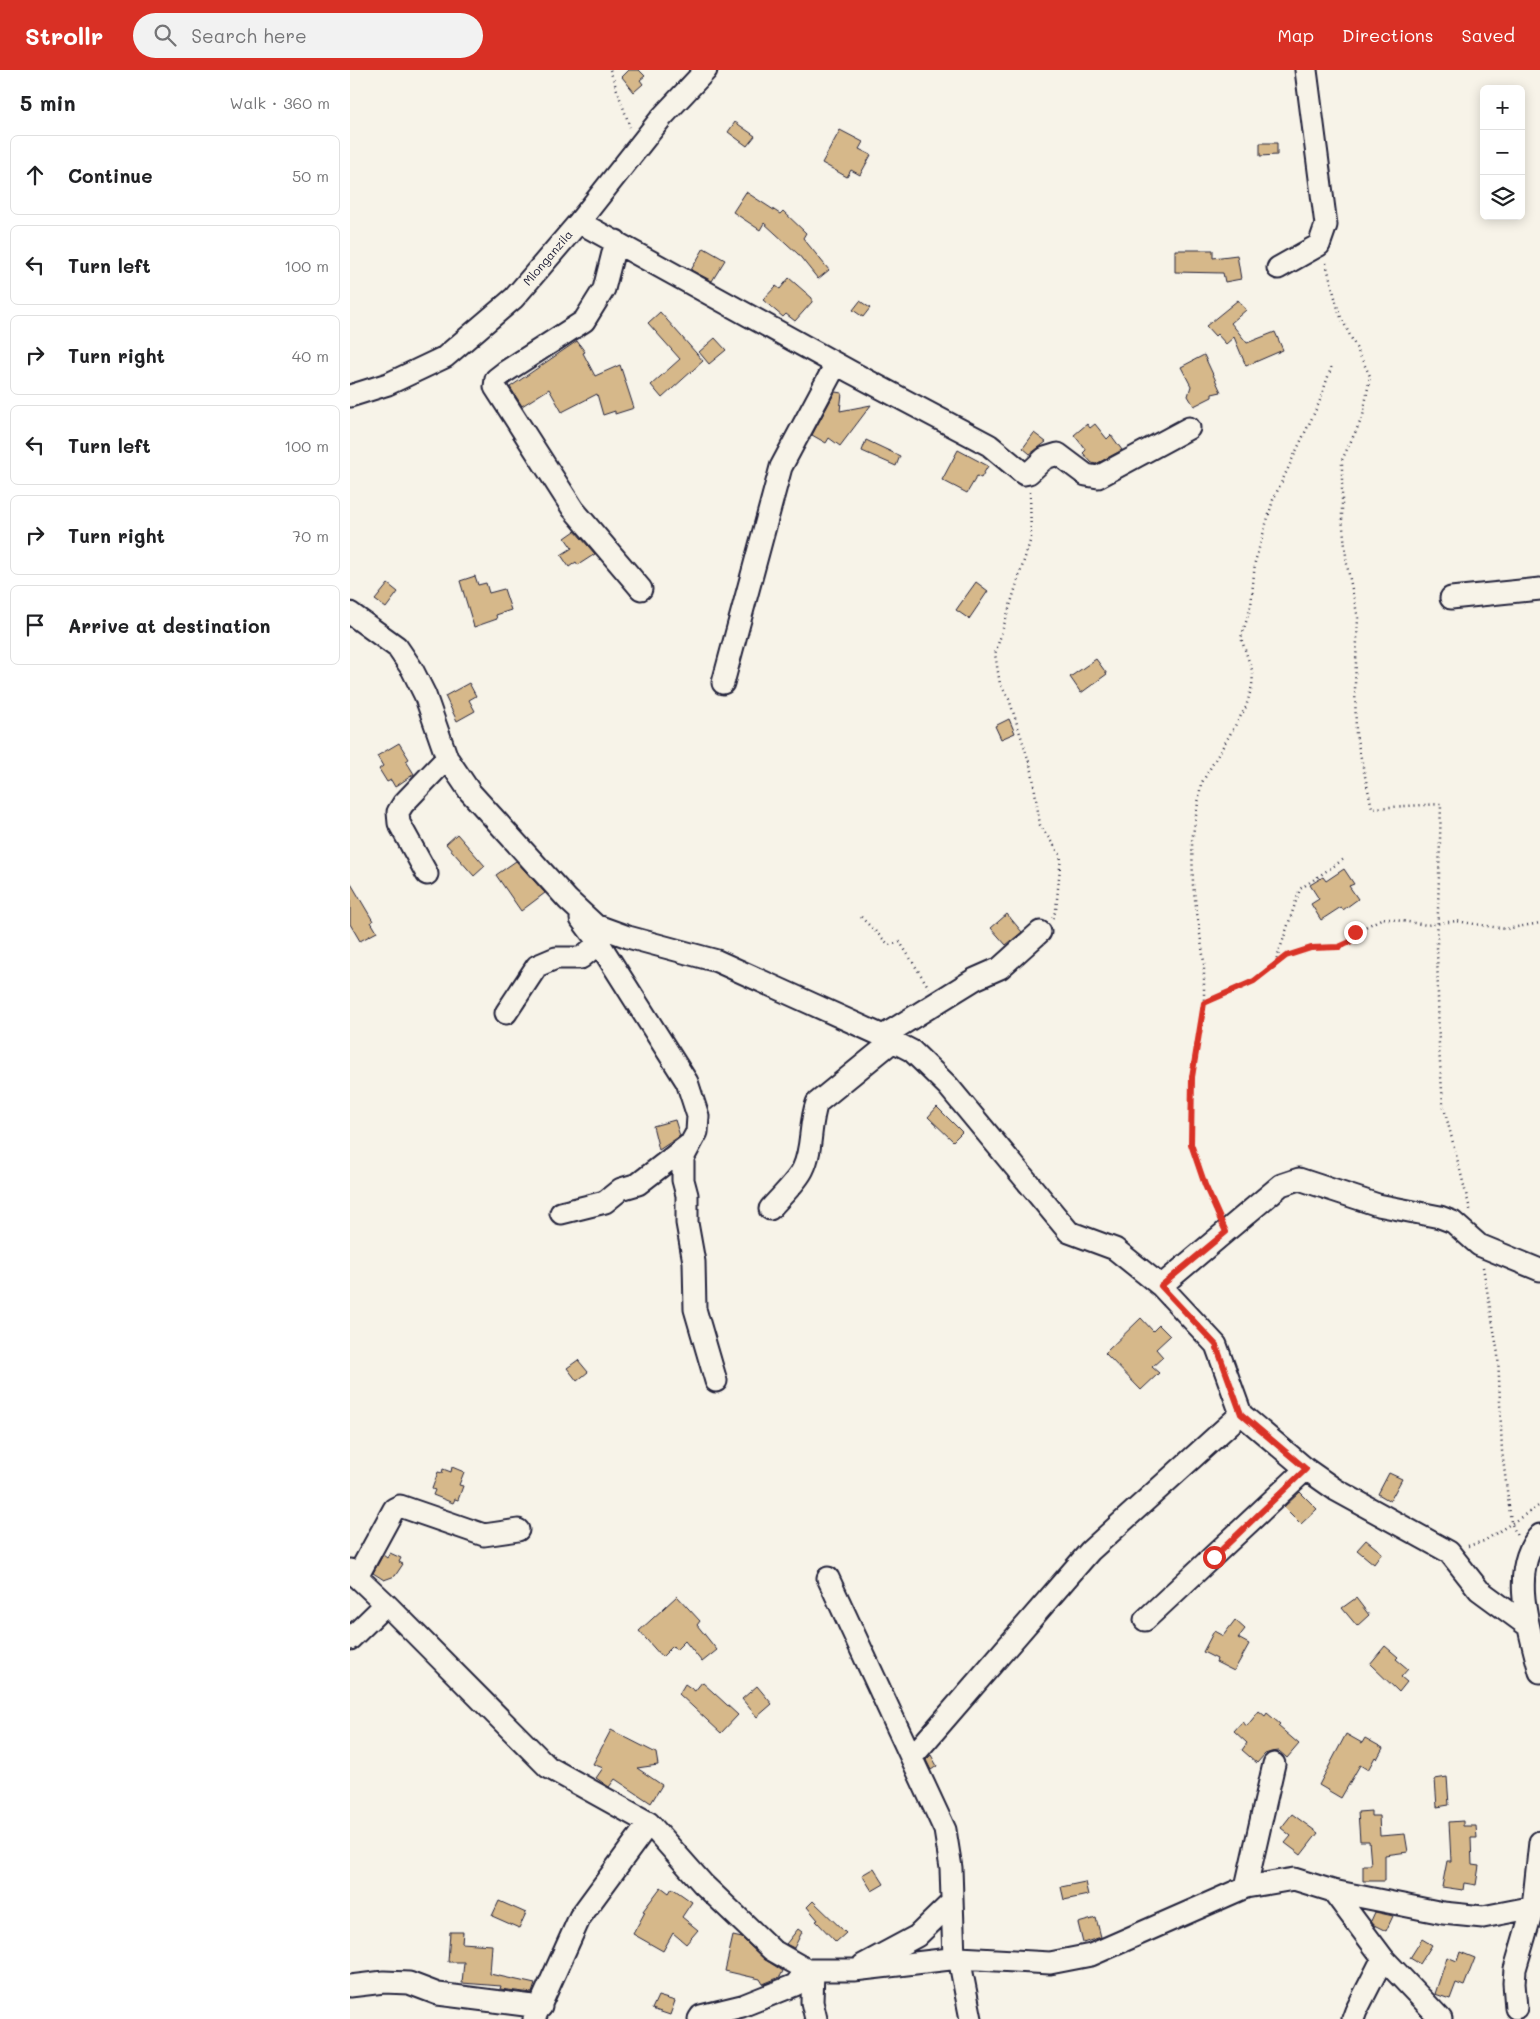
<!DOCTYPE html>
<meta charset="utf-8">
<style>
:root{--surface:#fff;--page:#f2f2f2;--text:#202124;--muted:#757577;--line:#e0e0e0;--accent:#d93025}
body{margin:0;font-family:Mali,sans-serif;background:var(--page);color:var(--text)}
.controls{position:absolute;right:15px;top:15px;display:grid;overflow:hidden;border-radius:8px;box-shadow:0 2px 12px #0003}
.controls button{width:45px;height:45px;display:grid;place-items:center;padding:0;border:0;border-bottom:1px solid var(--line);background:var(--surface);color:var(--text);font:25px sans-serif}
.stop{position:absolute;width:15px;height:15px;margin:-11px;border:4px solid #d93025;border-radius:50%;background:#fff}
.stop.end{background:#d93025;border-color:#fff;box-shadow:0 1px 5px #0008}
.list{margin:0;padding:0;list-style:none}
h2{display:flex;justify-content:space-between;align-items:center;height:65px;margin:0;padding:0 20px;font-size:21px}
h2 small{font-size:16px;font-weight:400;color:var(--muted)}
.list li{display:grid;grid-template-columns:32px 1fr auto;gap:15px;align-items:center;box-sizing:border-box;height:80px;margin:0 10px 10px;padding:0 10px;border:1px solid var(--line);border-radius:8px}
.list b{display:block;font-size:19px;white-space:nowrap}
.list em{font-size:16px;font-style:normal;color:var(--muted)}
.icon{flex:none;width:28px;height:28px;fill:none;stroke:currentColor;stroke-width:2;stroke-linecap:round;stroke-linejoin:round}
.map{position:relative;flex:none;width:1190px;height:1949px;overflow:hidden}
header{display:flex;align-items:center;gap:30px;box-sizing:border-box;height:70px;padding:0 25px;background:var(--accent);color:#fff}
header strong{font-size:24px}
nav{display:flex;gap:28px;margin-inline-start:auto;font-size:18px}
.search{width:350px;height:45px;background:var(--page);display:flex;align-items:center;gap:12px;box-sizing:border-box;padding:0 18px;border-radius:28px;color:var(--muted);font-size:19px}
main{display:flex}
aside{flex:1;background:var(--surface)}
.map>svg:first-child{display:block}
.building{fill:#d6b88a;stroke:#22223b}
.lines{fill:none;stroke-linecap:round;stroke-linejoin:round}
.minor-casing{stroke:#22223b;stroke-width:25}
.path{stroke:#22223b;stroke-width:2.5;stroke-dasharray:1 4;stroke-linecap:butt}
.minor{stroke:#f7f3e8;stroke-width:21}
.route{stroke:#d93025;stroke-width:6}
.labels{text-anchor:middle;stroke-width:5;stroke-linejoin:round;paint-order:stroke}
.street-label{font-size:12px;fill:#22223b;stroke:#f7f3e8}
</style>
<header>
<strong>Strollr</strong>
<div class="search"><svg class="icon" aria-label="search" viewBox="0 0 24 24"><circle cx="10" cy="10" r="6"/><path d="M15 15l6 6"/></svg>Search here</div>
<nav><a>Map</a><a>Directions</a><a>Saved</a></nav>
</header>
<main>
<aside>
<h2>5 min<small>Walk · 360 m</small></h2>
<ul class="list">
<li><svg class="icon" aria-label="ahead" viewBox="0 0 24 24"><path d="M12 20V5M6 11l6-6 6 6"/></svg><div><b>Continue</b></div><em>50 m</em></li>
<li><svg class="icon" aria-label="left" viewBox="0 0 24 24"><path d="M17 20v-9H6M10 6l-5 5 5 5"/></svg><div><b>Turn left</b></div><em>100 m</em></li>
<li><svg class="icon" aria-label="right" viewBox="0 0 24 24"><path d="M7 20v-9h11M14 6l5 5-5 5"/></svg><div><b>Turn right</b></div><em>40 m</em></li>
<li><svg class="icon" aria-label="left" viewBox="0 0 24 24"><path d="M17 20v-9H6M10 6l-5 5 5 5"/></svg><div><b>Turn left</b></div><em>100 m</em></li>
<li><svg class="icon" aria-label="right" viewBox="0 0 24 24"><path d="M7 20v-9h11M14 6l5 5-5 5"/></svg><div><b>Turn right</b></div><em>70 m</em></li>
<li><svg class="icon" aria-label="arrive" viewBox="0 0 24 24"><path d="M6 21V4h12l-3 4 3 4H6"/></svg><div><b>Arrive at destination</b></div></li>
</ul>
</aside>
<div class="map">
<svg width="1190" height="1949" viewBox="0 0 1190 1949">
<rect width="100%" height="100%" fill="#f7f3e8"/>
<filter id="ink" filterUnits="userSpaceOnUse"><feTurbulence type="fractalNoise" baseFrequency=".02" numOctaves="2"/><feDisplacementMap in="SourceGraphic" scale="10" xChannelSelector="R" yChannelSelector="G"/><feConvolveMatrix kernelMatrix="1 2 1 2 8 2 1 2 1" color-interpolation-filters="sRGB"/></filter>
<g filter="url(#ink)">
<path class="building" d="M279 0H289L295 6 290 10 293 14 284 22 272 7Z
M385 52 405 66 397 76 378 62Z
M490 60 513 72 509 79 521 85 510 105 501 100 497 107 472 93Z
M910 73H927V85L910 86Z
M396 122 430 144 433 141 456 163 453 168 479 200 468 209 448 184 414 153 410 160 383 142Z
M354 178 375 190 362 211 341 200Z
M825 180H863V188L887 185 891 209 875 212 873 203 825 202Z
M439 208 462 228V232L445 251 436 244 433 247 413 230 426 216 430 219Z
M888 230 896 240 881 253 897 273 925 262 933 280 896 296 884 267 876 274 867 264 865 266 856 256Z
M510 231 520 238 513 247 503 240Z
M310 242 353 291 312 328 301 315 330 289 298 253Z
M365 268 376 280 359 294 349 282Z
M227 271 235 282 233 283 245 306 270 295 284 338 265 344V341L253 345 247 324 212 342 199 319 172 336 160 317Z
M854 285 871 322 862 324V327L844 336 838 326 841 316 831 297Z
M485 322 492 323 490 341 521 335 490 376 479 368 476 373 462 365Z
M737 354 740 358 745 354 757 369 761 365 772 380 746 394 742 393 733 383 736 380 724 365Z
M684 363 696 372 680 384 673 378Z
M516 370 550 386 546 396 512 381Z
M608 380 638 396 631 408 627 406 617 423 592 410Z
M225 461 245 484 228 495 226 492 219 497 211 485 222 478 215 468Z
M125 506 128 515 136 513 139 523 154 519 161 540 146 545 147 549 124 557 110 511Z
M626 512 638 521 619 549 606 540Z
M38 514 48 522 36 538 25 530Z
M746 589 757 604 731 623 720 607Z
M119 613 126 626 119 630 125 641 107 651 95 626Z
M659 649 665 663 651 669 645 656Z
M49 673 59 689 56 691 64 704 45 717 41 710 37 712 29 699 33 696 27 686Z
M107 764 135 796 124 806 96 774Z
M166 791 195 823 171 841 146 805Z
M994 799 1004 814 999 816 1008 829 993 840 991 837 971 850 961 834 969 829 960 815 973 807 976 811Z
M0 812 23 851 21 852 27 862 10 871 0 854Z
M657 844 672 862 656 875 641 858Z
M587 1037 612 1062 603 1071 578 1047Z
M325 1050 330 1066 309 1080 303 1056Z
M791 1248 803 1261 809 1255 820 1266 806 1279 813 1287 802 1297 809 1303 791 1320 755 1283Z
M228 1290 238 1302 227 1311 217 1298Z
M102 1397 114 1402 109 1415 113 1416 108 1430 105 1429 103 1433 83 1425 85 1420 82 1419 88 1402 92 1403 93 1399 101 1402Z
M1039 1403 1052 1409 1040 1431 1028 1424Z
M950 1422 967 1439 951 1454 934 1437Z
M1016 1470 1032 1483 1024 1494 1007 1480Z
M40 1483 51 1488 49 1492 53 1494 45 1506 34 1510 23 1503 33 1485 37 1488Z
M327 1526 350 1551 347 1555 367 1580 352 1592 335 1571 326 1580 323 1576 312 1587 289 1561Z
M1006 1528 1019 1545 1007 1556 992 1538Z
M885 1550 895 1559 888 1568 899 1574 884 1601 866 1592 867 1589 853 1582 864 1561 873 1566Z
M1035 1576 1048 1587 1046 1589 1058 1599 1051 1607 1057 1612 1049 1622 1020 1594Z
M352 1612 388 1645 371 1663 329 1624 335 1614 345 1621Z
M407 1616 422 1634 407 1647 392 1629Z
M909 1641 915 1646 917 1643 930 1654 928 1656 949 1674 937 1688 929 1681 921 1682 915 1684 907 1693 892 1680 897 1673 884 1661 892 1652 897 1656Z
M261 1660 306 1683 308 1695 287 1698 312 1715 301 1733 265 1709 259 1717 246 1708 253 1698 243 1694Z
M996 1664 1012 1673 1015 1668 1033 1678 1027 1689 1025 1687 1018 1700 1010 1695 991 1728 969 1715Z
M581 1685 587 1696 581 1700 576 1690Z
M1097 1707 1099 1735 1087 1737 1085 1709Z
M1021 1741V1746H1029L1030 1766 1055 1764 1058 1782 1035 1785V1811H1013V1795H1021L1019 1771H1010L1008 1742Z
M942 1744 968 1763 951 1785 935 1773 941 1766 931 1758Z
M1113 1751V1756H1126L1127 1768H1121L1122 1795 1129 1796 1126 1815 1114 1813 1113 1820 1092 1817 1097 1791H1101L1099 1752Z
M524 1798 534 1814 522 1821 512 1805Z
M735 1812 738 1825 714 1830 711 1817Z
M311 1817 319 1823 322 1818 342 1832 332 1847 348 1860 336 1874 323 1863 313 1881 283 1864 295 1842 293 1841Z
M149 1831 176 1843 169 1858 142 1846Z
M463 1831 496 1863 486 1872 466 1851 468 1850 457 1837Z
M1025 1842 1043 1846 1036 1861 1024 1855 1021 1851Z
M746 1848 751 1867 733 1873 728 1853Z
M448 1859 452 1862 444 1878 436 1874Z
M100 1862H113L112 1873 142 1875 140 1904 185 1914 182 1923 150 1919 151 1916 112 1913 114 1892H98Z
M383 1866 392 1868 414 1889 433 1901 430 1907 413 1914 410 1909 375 1901Z
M1072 1869 1082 1875 1070 1894 1060 1888Z
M1110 1882 1125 1888 1114 1916 1106 1913 1100 1929 1085 1924 1097 1887 1107 1891Z
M308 1926 325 1931 320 1945 302 1939Z"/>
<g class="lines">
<g class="minor-casing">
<path id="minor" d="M229 152 501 302 639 375 674 404 679 403 695 388 708 384 736 405 748 407 839 358
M266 171 254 219 234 251 155 302 146 309 145 317 223 439 291 519
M928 198 969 175 976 155 956 0
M0 326 38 314 95 287 164 228 229 152 312 47 356 0
M1101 528 1190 519
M0 543 47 577 62 599 75 625 97 688 120 722 218 830 245 855 278 867 367 891 533 966 562 981 598 1016 719 1162 765 1179 811 1216 866 1275 891 1344 956 1399 986 1420 1099 1482 1129 1520 1178 1556
M373 613 431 397 486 294
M77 804 49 753 48 742 53 734 97 688
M156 943 187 896 206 888H231L249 873
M533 966 625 909 650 898 690 862
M341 1073 333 1088V1110L337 1125V1153L344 1192 345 1239 366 1311
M420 1139C430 1127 447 1112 453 1099 463 1079 459 1054 467 1033L543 971
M211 1143 255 1132 271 1119 288 1114 341 1073 347 1062 348 1046 337 1012 249 873 231 849
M811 1216 931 1115 949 1109 1028 1135 1090 1147 1103 1152 1129 1175 1190 1200
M1190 1465C1158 1499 1180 1562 1190 1602
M0 1500 36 1534 198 1697 299 1753 353 1814 422 1880 457 1900H504L609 1888 700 1893 741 1885 896 1817 944 1809 983 1821 1093 1843 1133 1847 1190 1836
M7 1507 44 1439 50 1436 134 1465 168 1460
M478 1508 595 1760 601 1798 604 1889
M795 1550 956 1399
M0 1569 36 1534
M562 1687 740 1481 891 1344
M896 1817 924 1694
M983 1821 1033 1888 1091 1949
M609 1888 621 1949
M513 1895 567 1866 602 1832
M463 1900 462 1932 466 1949
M0 1916 34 1912 59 1913 88 1924 191 1937
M1166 1938 1164 1913 1165 1899 1183 1837 1190 1772
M184 1949 230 1847 299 1753
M349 1949 351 1946 392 1936 445 1915 457 1900
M1003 1949 1006 1941 1033 1888"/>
</g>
<path class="path" d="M260 0 280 57
M976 193 989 243 1020 306 1013 346 992 390V448L997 495 1008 548 1005 614 1006 665 1022 738 1091 734 1087 875 1089 979 1093 1034 1121 1143
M680 422 681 468 645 584 650 614 659 629 682 701 690 755 711 786 706 840 702 849
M511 847 539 875 550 872 579 918
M925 894 950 819 994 789
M854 933 904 911 936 886 961 878 989 877 1000 872 1005 862 1033 848 1077 855 1106 851 1156 859 1190 853
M867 1144 855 1115 841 1074 842 1007 854 933V892L843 815 842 771 851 714 896 637 902 616 903 603 891 568 901 536 905 492 923 430 969 333 982 295
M1133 1197 1148 1284 1152 1381 1161 1452 1167 1466
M1118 1476 1134 1471 1190 1435"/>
<use href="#minor" class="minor"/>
</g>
</g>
<g class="lines" filter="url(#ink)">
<path class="route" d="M864 1487 956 1399 891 1344 866 1275 811 1216 876 1162 855 1115 841 1074 842 1007 854 933 904 911 936 886 961 878 989 877 1000 872 1005 862"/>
</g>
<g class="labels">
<g class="street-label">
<text transform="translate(198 188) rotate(-49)" y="4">Mlonganzila</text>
</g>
</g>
</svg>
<div class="controls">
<button>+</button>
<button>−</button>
<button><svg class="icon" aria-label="layers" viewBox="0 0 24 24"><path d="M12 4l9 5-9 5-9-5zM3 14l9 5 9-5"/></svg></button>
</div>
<div class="stop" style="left:864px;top:1487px"></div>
<div class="stop end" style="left:1005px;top:862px"></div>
</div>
</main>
